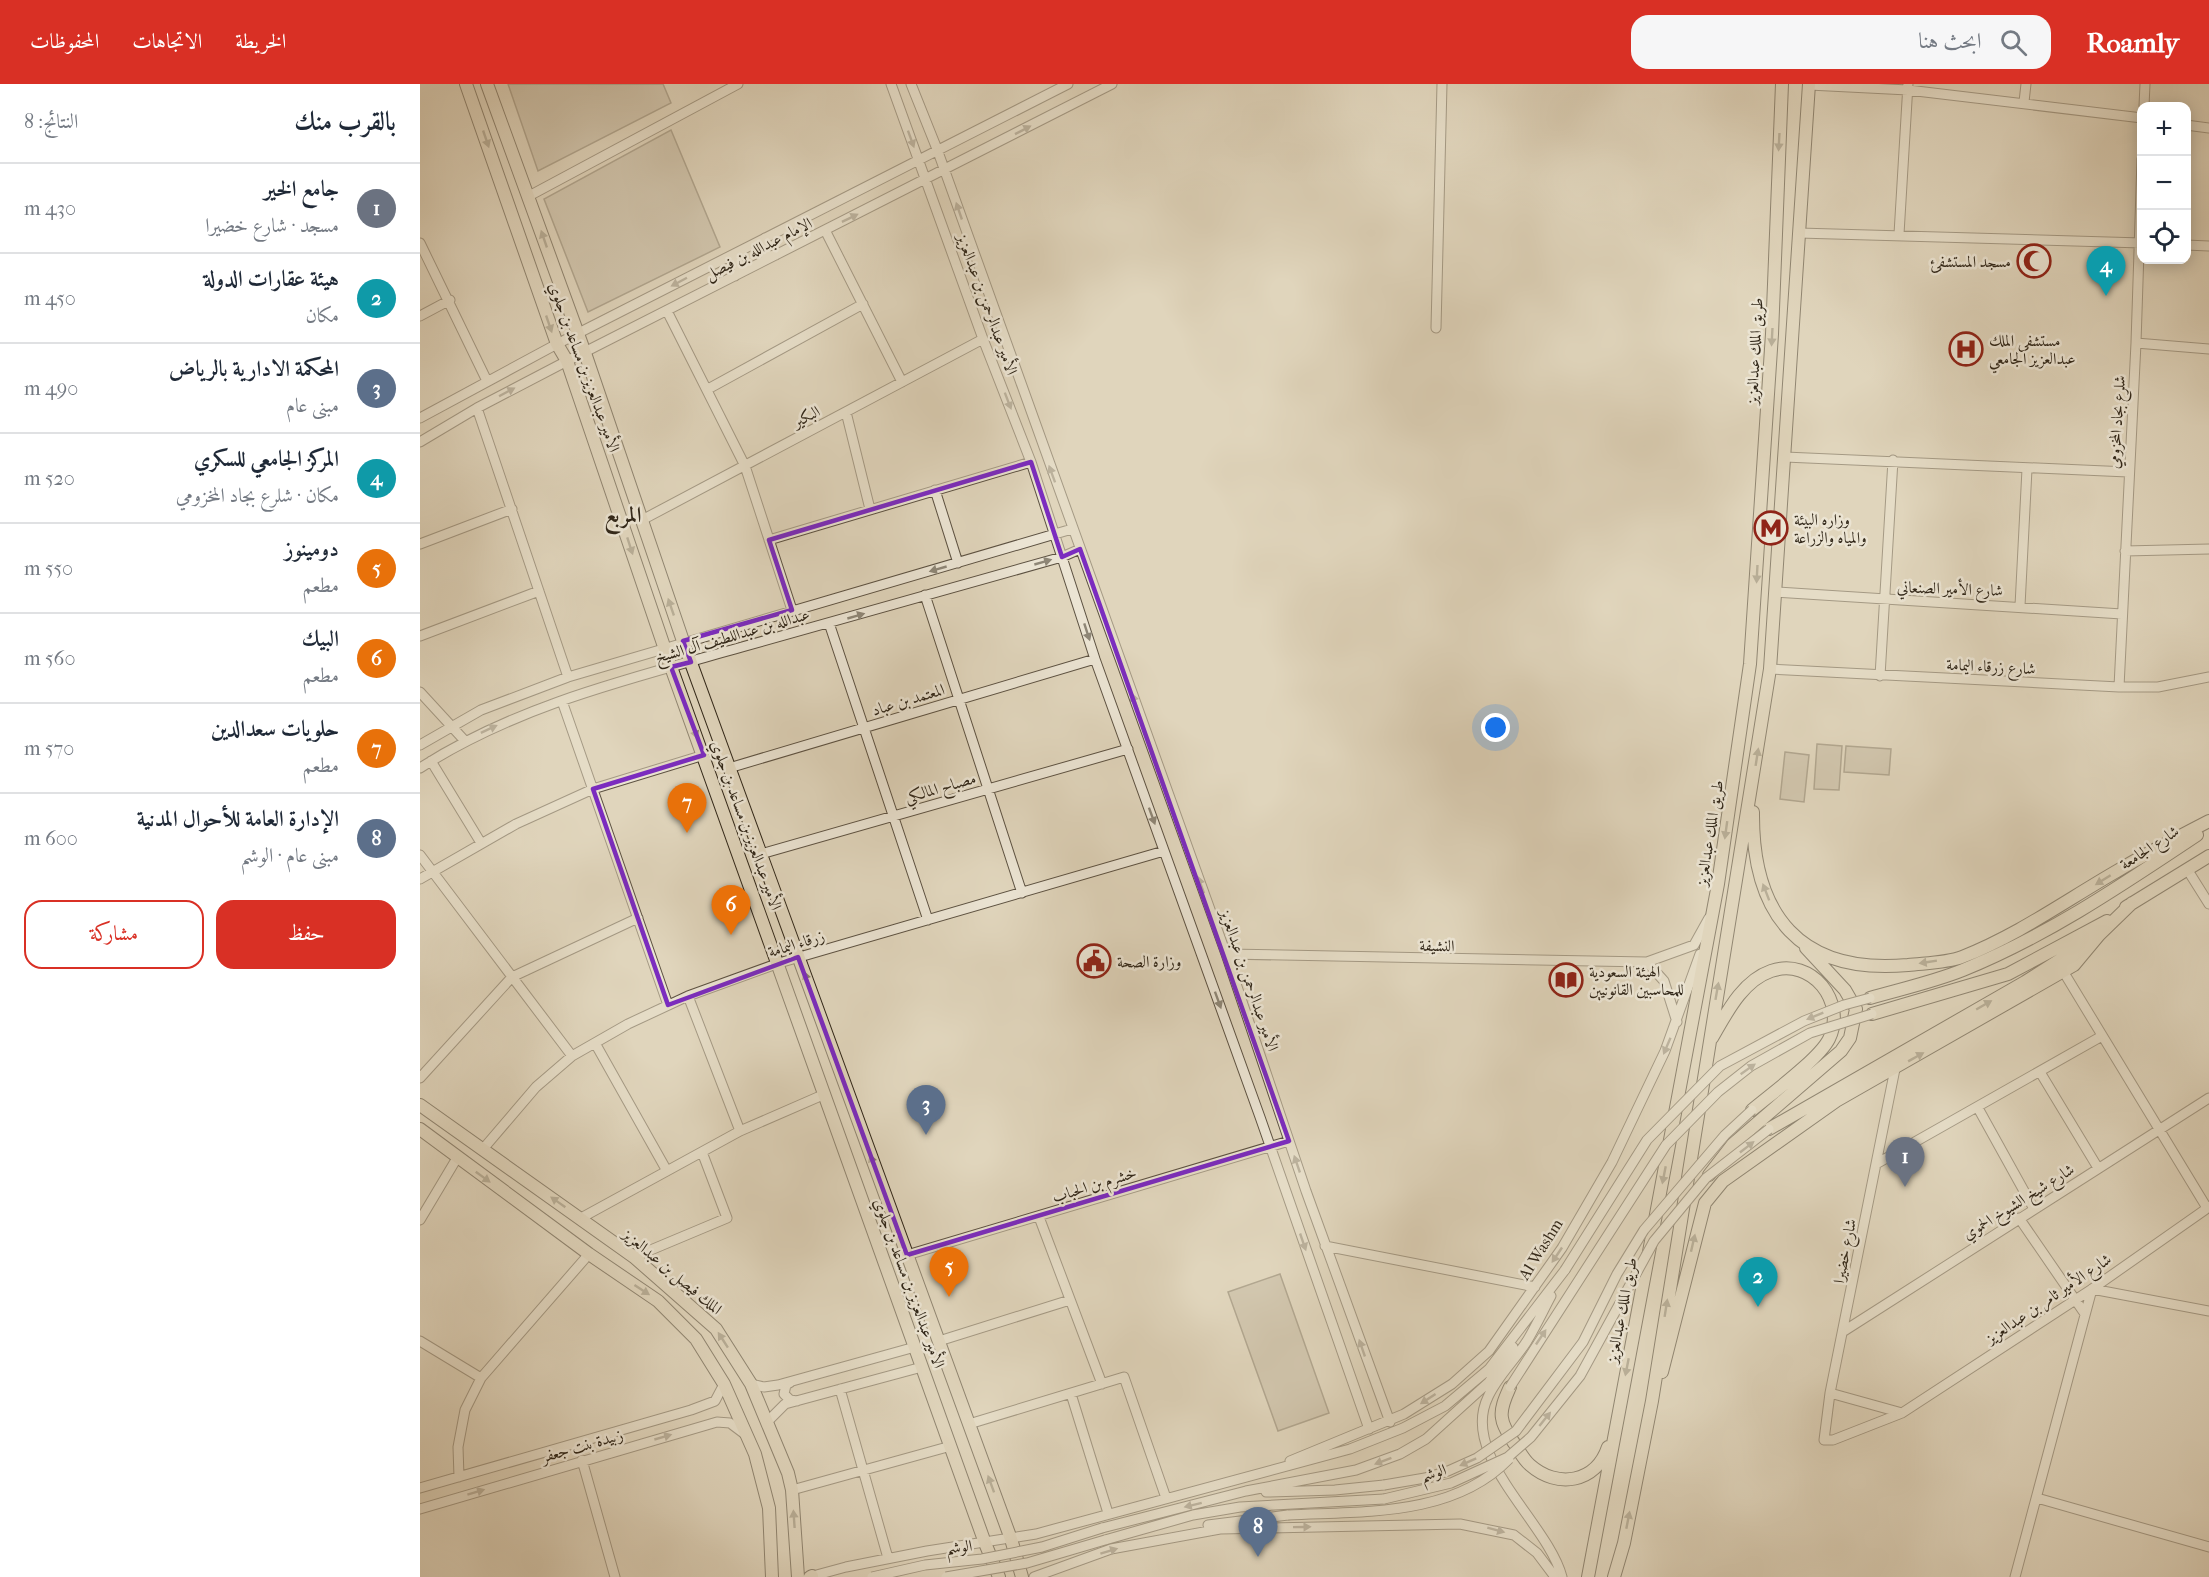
<!DOCTYPE html>
<html lang="ar">
<meta charset="utf-8">
<style>
:root{--surface:#fff;--page:#f6f6f7;--text:#1f2937;--muted:#747a83;--line:#e0e1e3;--accent:#d93025}
body{margin:0;font-family:"IM FELL French Canon",Amiri,serif;background:var(--page);color:var(--text);direction:rtl}
.controls{position:absolute;right:18px;top:18px;display:grid;overflow:hidden;border-radius:12px;box-shadow:0 3px 15px #0003}
.controls button{width:54px;height:54px;display:grid;place-items:center;padding:0;border:0;border-bottom:2px solid var(--line);background:var(--surface);color:var(--text);font:30px sans-serif}
.you{position:absolute;left:1076px;top:644px;width:21px;height:21px;margin:-15px;border:4px solid #fff;border-radius:50%;background:#1a73e8;box-shadow:0 0 0 9px #1a73e833}
.badge{display:grid;place-items:center;width:39px;height:39px;border-radius:50%;background:var(--accent);color:#fff;font-size:20px;font-weight:700}
.pin{position:absolute;translate:-50% -50px;filter:drop-shadow(0 2px 3px #0008)}
.pin::after{content:'';position:absolute;top:32px;width:21px;height:18px;background:inherit;clip-path:polygon(0 0,100% 0,50% 100%)}
.list{margin:0;padding:0;list-style:none}
h2{display:flex;justify-content:space-between;align-items:center;height:78px;margin:0;padding:0 24px;font-size:26px}
h2 small{font-size:20px;font-weight:400;color:var(--muted)}
.list li{display:grid;grid-template-columns:39px 1fr auto;gap:18px;align-items:center;box-sizing:border-box;height:90px;padding:0 24px;border-top:2px solid var(--line)}
.list b{display:block;font-size:22px;white-space:nowrap}
.list p{margin:0;font-size:20px;white-space:nowrap;color:var(--muted)}
.list em{font-size:20px;font-style:normal;color:var(--muted)}
.actions{display:flex;gap:12px;padding:18px 24px}
.actions a{flex:1;padding:14px 0;border:2px solid var(--accent);border-radius:18px;text-align:center;font-size:21px;color:var(--accent)}
.actions .main{background:var(--accent);color:#fff}
.icon{flex:none;width:33px;height:33px;fill:none;stroke:currentColor;stroke-width:2;stroke-linecap:round;stroke-linejoin:round}
.map{position:relative;flex:none;width:1789px;height:1493px;overflow:hidden;direction:ltr}
header{display:flex;align-items:center;gap:36px;box-sizing:border-box;height:84px;padding:0 30px;background:var(--accent);color:#fff}
header strong{font-size:28px}
nav{display:flex;gap:33px;margin-inline-start:auto;font-size:21px}
.search{width:420px;height:54px;background:var(--page);display:flex;align-items:center;gap:15px;box-sizing:border-box;padding:0 21px;border-radius:18px;color:var(--muted);font-size:22px}
main{display:flex}
aside{flex:1;background:var(--surface)}
.map>svg:first-child{display:block}
.green{fill:#c2b7a0;stroke:#7a6f5c;stroke-width:1.5}
.lines{fill:none;stroke-linecap:round;stroke-linejoin:round}
.minor-casing{stroke:#5d5242;stroke-width:11}
.major-casing{stroke:#312719;stroke-width:14}
.minor{stroke:#ebe4d3;stroke-width:9}
.major{stroke:#e0d5bc;stroke-width:12}
.minor-bridge-casing{stroke:#5d5242;stroke-width:11;stroke-linecap:butt}
.minor-bridge{stroke:#ebe4d3;stroke-width:9}
.oneway{fill:#8e8676}
.oneway2{fill:#887e6a}
.marked{fill:none;stroke:#7b2cbf;stroke-width:4.5;stroke-linejoin:round}
.labels{text-anchor:middle;stroke-width:5;stroke-linejoin:round;paint-order:stroke}
.street-label{font-size:16px;fill:#312719;stroke:#ebe4d3}
.poi-label{font-size:16px;fill:#312719;stroke:#ebe4d3;text-anchor:start}
.district-label{font-size:22px;font-weight:bold;fill:#312719;stroke:#ebe4d3}
</style>
<header>
<strong>Roamly</strong>
<div class="search"><svg class="icon" aria-label="search" viewBox="0 0 24 24"><circle cx="10" cy="10" r="6"/><path d="M15 15l6 6"/></svg>ابحث هنا</div>
<nav><a>الخريطة</a><a>الاتجاهات</a><a>المحفوظات</a></nav>
</header>
<main>
<div class="map">
<svg width="1789" height="1493" viewBox="0 0 1789 1493">
<rect width="100%" height="100%" fill="#e0d5bc"/>
<filter id="stains"><feTurbulence type="fractalNoise" baseFrequency=".00333" numOctaves="4"/><feColorMatrix values="0 0 0 0 .2 0 0 0 0 .09 0 0 0 0 .02 0 0 0 .5 -.17"/></filter>
<radialGradient id="worn" r=".72"><stop offset=".6" stop-color="#630" stop-opacity="0"/><stop offset="1" stop-color="#630" stop-opacity=".3"/></radialGradient>
<path class="green" d="M88 0H243L251 19 118 87Z
M251 46 300 163 168 228 124 115Z
M1397 660 1422 662 1419 706 1394 705Z
M1426 662 1471 665 1469 691 1424 688Z
M1365 668 1389 671 1384 718 1360 715Z
M860 1190 909 1329 858 1347 808 1208Z"/>
<g class="lines">
<g class="minor-casing">
<path id="minor" d="M471 0 563 255 611 378 675 575 840 1033 949 1345
M491 0 517 65 806 870 886 1107 970 1338
M1389 1 1488 6 1722 34
M1604 18 1606 0
M1724 22 1725 0
M1766 41 1789 44
M109 112 318 0
M405 146 482 298
M1379 149 1722 159
M1479 150 1488 0
M345 154 341 160 342 168 349 172 356 171
M0 159 67 297
M1766 161 1789 162
M306 174 312 173 319 179V187L315 192
M247 227 325 382 372 526
M0 232 30 216
M1016 244 1022 0
M1716 259 1789 265
M288 305 443 220
M57 324 148 593
M426 328 450 425
M0 334 137 260 648 0
M0 358 57 324 147 277 692 0
M1365 373 1708 388
M515 406 538 479
M222 436 563 255
M349 456 611 378
M0 460 92 425
M1705 467 1789 465
M1356 508 1702 530
M505 511 602 809
M1600 522 1607 385
M409 539 508 836
M0 552 119 507
M1350 585 1699 603H1738L1789 593
M1460 592 1473 376
M1699 603 1716 259 1722 75
M0 608 45 657
M142 617 248 921
M0 661 61 626 148 593 652 445
M11 677 61 759
M0 684C98 621 212 594 322 563 429 533 536 503 642 473L660 465
M309 684 675 575
M341 770 708 665
M0 771 152 972
M1767 785 1789 820
M0 795 96 740 173 705 284 671
M806 870 1227 878 1274 861 1289 834
M1227 878 1244 897 1257 938
M1643 887 1787 1124
M268 912 320 1047
M175 959 247 1087
M1475 985 1410 1309 1404 1356H1413L1482 1329 1672 1205 1789 1123
M1620 988 1678 1084
M0 994 92 893 218 834
M1558 1024 1614 1125
M63 1065 116 1003 152 972 208 940 268 912 359 879 744 767
M1456 1080 1682 952
M619 1133 682 1300
M161 1134 320 1047 405 1010
M1599 1134 1665 1230
M0 1136 37 1074
M905 1162 1115 1203
M487 1171 869 1057
M214 1173 307 1134 282 1068
M1131 1212C1123 1227 1116 1242 1107 1257 1095 1276 1077 1293 1068 1313 1039 1372 1128 1439 1142 1493
M1424 1247 1789 1014
M0 1257 61 1294
M519 1257 650 1216
M371 1298 366 1301 364 1310 370 1316 377 1317
M331 1300 344 1303 358 1301 495 1263
M420 1305 468 1474
M1410 1309 1482 1329
M651 1310 688 1429
M348 1337 365 1320 502 1283
M549 1340 704 1293 746 1414
M162 1376 195 1493
M870 1377 984 1330 1032 1300 1069 1267 1142 1164 1192 1078 1245 967 1280 870
M39 1393 38 1363 45 1326 61 1294 169 1170
M0 1404 271 1326 295 1317 304 1300
M372 1406 531 1362
M846 1408 915 1406 964 1401
M1617 1414 1789 1463
M0 1425 297 1338 310 1339 326 1351
M788 1441 868 1431
M682 1444 826 1407 936 1386 980 1370 1006 1355 1069 1298 1093 1263
M685 1456 773 1431 820 1423 964 1415
M389 1493 426 1483 507 1467 616 1450 930 1365 983 1344 1025 1322 1069 1285 1145 1186
M614 1493 691 1465 800 1445 1040 1440 1094 1451 1117 1469 1135 1493
M1595 1493 1672 1205 1789 1227"/>
</g>
<g class="major-casing">
<path id="major" d="M46 0 137 260 147 277 251 583 565 1459 579 1493
M67 0 165 269 263 557 591 1455 602 1493
M1333 728C1332 831 1380 891 1488 881 1505 879 1526 879 1542 873 1598 851 1645 817 1697 787 1727 769 1758 753 1789 737
M1706 823 1789 772
M1450 914C1481 905 1513 898 1543 886 1627 852 1702 801 1777 751
M1452 930 1588 890 1687 837
M1292 954C1306 930 1322 897 1351 887 1392 873 1427 918 1409 955 1399 975 1351 1010 1332 1026
M0 1021 214 1173 296 1245 331 1300 368 1389 372 1406 378 1493
M0 1045 169 1170 238 1217 276 1255 304 1300 335 1370 349 1424 352 1493
M1349 1045 1605 898 1679 851 1712 819
M1289 1091 1313 1060 1421 967 1430 954 1436 925 1425 906 1386 864
M1242 1288 1285 1119 1303 1097 1416 1017 1654 881 1679 851
M1090 1303C1086 1312 1080 1324 1082 1334 1083 1343 1089 1351 1094 1359 1099 1366 1103 1375 1110 1381 1137 1405 1176 1399 1188 1363
M390 1493 392 1492
M1168 1493 1298 800 1330 580 1352 250 1362 0
M1194 1493 1204 1459 1232 1317 1350 585 1389 0"/>
</g>
<use href="#minor" class="minor"/>
<use href="#major" class="major"/>
<g class="minor-bridge-casing">
<path id="minor-bridge" d="M1145 1186 1227 1056 1300 982 1384 937 1424 921 1450 914
M1090 1303 1246 1061 1298 1008 1331 982 1390 949 1452 930
M964 1401 1005 1394 1028 1387 1057 1374 1096 1347 1163 1258 1197 1190 1224 1146 1305 1051 1332 1026
M964 1415 1031 1399 1088 1373 1111 1353 1160 1292 1234 1157 1286 1094 1349 1045
M868 1431C943 1427 1033 1433 1089 1375
M452 1493 505 1481 562 1475 622 1463 682 1444
M526 1493 607 1479 685 1456"/>
</g>
<use href="#minor-bridge" class="minor-bridge"/>
</g>
<defs><path id="oneway-solid" d="M-6-.8H1V-3.2L6.5 0L1 3.2V.8H-6Z" transform="scale(1.5)"/></defs>
<g class="oneway">
<use href="#oneway-solid" transform="translate(603 46) rotate(-27)"/>
<use href="#oneway-solid" transform="translate(491 55) rotate(70)"/>
<use href="#oneway-solid" transform="translate(539 127) rotate(-109)"/>
<use href="#oneway-solid" transform="translate(430 134) rotate(-26)"/>
<use href="#oneway-solid" transform="translate(259 198) rotate(152)"/>
<use href="#oneway-solid" transform="translate(87 308) rotate(-28)"/>
<use href="#oneway-solid" transform="translate(588 317) rotate(69)"/>
<use href="#oneway-solid" transform="translate(632 390) rotate(-110)"/>
<use href="#oneway-solid" transform="translate(623 478) rotate(-16)"/>
<use href="#oneway-solid" transform="translate(518 485) rotate(164)"/>
<use href="#oneway-solid" transform="translate(436 532) rotate(-16)"/>
<use href="#oneway-solid" transform="translate(667 548) rotate(72)"/>
<use href="#oneway-solid" transform="translate(715 618) rotate(-110)"/>
<use href="#oneway-solid" transform="translate(69 645) rotate(-25)"/>
<use href="#oneway-solid" transform="translate(732 732) rotate(70)"/>
<use href="#oneway-solid" transform="translate(781 801) rotate(-110)"/>
<use href="#oneway-solid" transform="translate(798 916) rotate(70)"/>
<use href="#oneway-solid" transform="translate(1395 932) rotate(158)"/>
<use href="#oneway-solid" transform="translate(1247 962) rotate(113)"/>
<use href="#oneway-solid" transform="translate(1328 985) rotate(-35)"/>
<use href="#oneway-solid" transform="translate(1327 1063) rotate(-38)"/>
<use href="#oneway-solid" transform="translate(877 1080) rotate(-109)"/>
<use href="#oneway-solid" transform="translate(883 1158) rotate(71)"/>
<use href="#oneway-solid" transform="translate(1137 1171) rotate(124)"/>
<use href="#oneway-solid" transform="translate(1121 1253) rotate(-56)"/>
<use href="#oneway-solid" transform="translate(942 1264) rotate(-109)"/>
<use href="#oneway-solid" transform="translate(1008 1315) rotate(147)"/>
<use href="#oneway-solid" transform="translate(1125 1335) rotate(-51)"/>
<use href="#oneway-solid" transform="translate(243 1353) rotate(-16)"/>
<use href="#oneway-solid" transform="translate(963 1377) rotate(159)"/>
<use href="#oneway-solid" transform="translate(1048 1378) rotate(156)"/>
<use href="#oneway-solid" transform="translate(56 1408) rotate(-17)"/>
<use href="#oneway-solid" transform="translate(773 1421) rotate(166)"/>
<use href="#oneway-solid" transform="translate(882 1443) rotate(-1)"/>
<use href="#oneway-solid" transform="translate(1076 1446) rotate(15)"/>
<use href="#oneway-solid" transform="translate(689 1467) rotate(-17)"/>
</g>
<g class="oneway2">
<use href="#oneway-solid" transform="translate(66 55) rotate(71)"/>
<use href="#oneway-solid" transform="translate(1359 58) rotate(93)"/>
<use href="#oneway-solid" transform="translate(124 155) rotate(-109)"/>
<use href="#oneway-solid" transform="translate(129 240) rotate(71)"/>
<use href="#oneway-solid" transform="translate(1352 253) rotate(93)"/>
<use href="#oneway-solid" transform="translate(210 462) rotate(72)"/>
<use href="#oneway-solid" transform="translate(1337 490) rotate(93)"/>
<use href="#oneway-solid" transform="translate(251 523) rotate(-109)"/>
<use href="#oneway-solid" transform="translate(274 646) rotate(69)"/>
<use href="#oneway-solid" transform="translate(1337 673) rotate(-81)"/>
<use href="#oneway-solid" transform="translate(1306 746) rotate(98)"/>
<use href="#oneway-solid" transform="translate(1683 796) rotate(148)"/>
<use href="#oneway-solid" transform="translate(1346 808) rotate(-111)"/>
<use href="#oneway-solid" transform="translate(1508 878) rotate(171)"/>
<use href="#oneway-solid" transform="translate(387 896) rotate(-110)"/>
<use href="#oneway-solid" transform="translate(1297 907) rotate(-80)"/>
<use href="#oneway-solid" transform="translate(1564 921) rotate(-30)"/>
<use href="#oneway-solid" transform="translate(1496 973) rotate(-29)"/>
<use href="#oneway-solid" transform="translate(453 1079) rotate(-110)"/>
<use href="#oneway-solid" transform="translate(1244 1091) rotate(101)"/>
<use href="#oneway-solid" transform="translate(63 1093) rotate(36)"/>
<use href="#oneway-solid" transform="translate(138 1118) rotate(-145)"/>
<use href="#oneway-solid" transform="translate(1273 1159) rotate(-77)"/>
<use href="#oneway-solid" transform="translate(222 1206) rotate(33)"/>
<use href="#oneway-solid" transform="translate(1246 1224) rotate(-81)"/>
<use href="#oneway-solid" transform="translate(303 1256) rotate(-123)"/>
<use href="#oneway-solid" transform="translate(1207 1283) rotate(101)"/>
<use href="#oneway-solid" transform="translate(571 1400) rotate(-110)"/>
<use href="#oneway-solid" transform="translate(374 1435) rotate(-94)"/>
<use href="#oneway-solid" transform="translate(1208 1436) rotate(-79)"/>
</g>
<path d="M0 0H1789V1493H0ZM611 378 642 473 660 465 869 1057 487 1171 378 873 248 921 173 705 284 671 251 583 271 578 263 557 372 526 349 456Z" fill="#e0d5bc" fill-opacity=".55" fill-rule="evenodd"/>
<path class="marked" d="M611 378 642 473 660 465 869 1057 487 1171 378 873 248 921 173 705 284 671 251 583 271 578 263 557 372 526 349 456Z"/>
<defs>
<g id="mosque-ring" transform="scale(1.725)"><circle r="9.5" fill="#ebe4d3" stroke="#8f2418" stroke-width="1.5"/><path d="M3.5-4.9A6 6 0 1 0 3.5 4.9A5 5 0 1 1 3.5-4.9Z" fill="#8f2418"/></g>
<g id="hospital-ring" transform="scale(1.725)"><circle r="9.5" fill="#ebe4d3" stroke="#8f2418" stroke-width="1.5"/><path d="M-5-5h3v3.5h4V-5h3V5h-3V1.5h-4V5h-3Z" fill="#8f2418"/></g>
<g id="metro-ring" transform="scale(1.725)"><circle r="9.5" fill="#ebe4d3" stroke="#8f2418" stroke-width="1.5"/><path d="M-5.5 5V-5H-3L0 0L3-5H5.5V5H3V-.5L0 4L-3-.5V5Z" fill="#8f2418"/></g>
<g id="civic-ring" transform="scale(1.725)"><circle r="9.5" fill="#ebe4d3" stroke="#8f2418" stroke-width="1.5"/><path d="M-.6-6.5H3V-4.5H.6V-3L4-1V1h2V6H-6V1h2V-1L-.6-3ZM-1.2 2.5V6h2.4V2.5Z" fill="#8f2418"/></g>
<g id="library-ring" transform="scale(1.725)"><circle r="9.5" fill="#ebe4d3" stroke="#8f2418" stroke-width="1.5"/><path d="M-6-4Q-3-5.5-.7-3.5V5Q-3 3-6 4ZM6-4Q3-5.5 .7-3.5V5Q3 3 6 4Z" fill="#8f2418"/></g>
</defs>
<g fill-rule="evenodd">
<use href="#mosque-ring" x="1614" y="177"/>
<use href="#hospital-ring" x="1546" y="265"/>
<use href="#metro-ring" x="1351" y="444"/>
<use href="#civic-ring" x="674" y="877"/>
<use href="#library-ring" x="1146" y="896"/>
</g>
<g class="labels">
<g class="street-label">
<text transform="translate(338 164) rotate(-27)" y="6">الإمام عبدالله بن فيصل</text>
<text transform="translate(568 220) rotate(70)" y="6">الأمير عبدالرحمن بن عبدالعزيز</text>
<text transform="translate(1334 267) rotate(-87)" y="6">طريق الملك عبدالعزيز</text>
<text transform="translate(165 283) rotate(70)" y="6">الأمير عبدالعزيز بن مساعد بن جلوي</text>
<text transform="translate(386 332) rotate(-28)" y="6">البكير</text>
<text transform="translate(1696 338) rotate(-86)" y="6">شلرع بجاد المخزومي</text>
<text transform="translate(1530 504) rotate(2)" y="6">شارع الأمير الصنعاني</text>
<text transform="translate(312 551) rotate(-16)" y="6">عبدالله بن عبداللطيف آل الشيخ</text>
<text transform="translate(1571 582) rotate(3)" y="6">شارع زرقاء اليمامة</text>
<text transform="translate(488 615) rotate(-17)" y="6">المعتمد بن عباد</text>
<text transform="translate(520 703) rotate(-16)" y="6">مصباح المالكي</text>
<text transform="translate(327 741) rotate(70)" y="6">الأمير عبدالعزيز بن مساعد بن جلوي</text>
<text transform="translate(1289 749) rotate(-81)" y="6">طريق الملك عبدالعزيز</text>
<text transform="translate(1729 763) rotate(-33)" y="6">شارع الجامعة</text>
<text transform="translate(376 859) rotate(-17)" y="6">زرقاء اليمامة</text>
<text transform="translate(1017 861) rotate(1)" y="6">النشيفة</text>
<text transform="translate(830 896) rotate(71)" y="6">الأمير عبدالرحمن بن عبدالعزيز</text>
<text transform="translate(674 1100) rotate(-17)" y="6">خشرم بن الحباب</text>
<text transform="translate(1598 1117) rotate(-32)" y="6">شارع شيخ الشيوخ الحموي</text>
<text transform="translate(1120 1165) rotate(-58)" y="6">Al Washm</text>
<text transform="translate(1424 1167) rotate(-79)" y="6">شارع خضيرا</text>
<text transform="translate(253 1187) rotate(40)" y="6">الملك فيصل بن عبدالعزيز</text>
<text transform="translate(490 1199) rotate(70)" y="6">الأمير عبدالعزيز بن مساعد بن جلوي</text>
<text transform="translate(1628 1214) rotate(-34)" y="6">شارع الأمير ثامر بن عبدالعزيز</text>
<text transform="translate(1201 1226) rotate(-79)" y="6">طريق الملك عبدالعزيز</text>
<text transform="translate(162 1361) rotate(-16)" y="6">زبيدة بنت جعفر</text>
<text transform="translate(1013 1388) rotate(-17)" y="6">الوشم</text>
<text transform="translate(539 1462) rotate(-6)" y="6">الوشم</text>
</g>
<g class="poi-label">
<text x="1591" y="183" text-anchor="end">مسجد المستشفئ</text>
<text x="1569" y="262">مستشفى الملك<tspan x="1569" dy="18">عبدالعزيز الجامعي</tspan></text>
<text x="1374" y="441">وزاره البيئة<tspan x="1374" dy="18">والمياه والزراعة</tspan></text>
<text x="697" y="883">وزارة الصحة</text>
<text x="1169" y="893">الهيئة السعودية<tspan x="1169" dy="18">للمحاسبين القانونيين</tspan></text>
</g>
<g class="district-label">
<text x="203" y="438">المربع</text>
</g>
</g>
<rect width="100%" height="100%" filter="url(#stains)"/>
<rect width="100%" height="100%" fill="url(#worn)"/>
</svg>
<div class="controls">
<button>+</button>
<button>−</button>
<button><svg class="icon" aria-label="locate" viewBox="0 0 24 24"><circle cx="12" cy="12" r="6"/><path d="M12 2v4M12 18v4M2 12h4M18 12h4"/></svg></button>
</div>
<div class="you"></div>
<div class="pin badge" style="left:1485px;top:1103px;background:#6b7280">1</div>
<div class="pin badge" style="left:1338px;top:1223px;background:#0f9aa8">2</div>
<div class="pin badge" style="left:506px;top:1051px;background:#5c6f8a">3</div>
<div class="pin badge" style="left:1686px;top:212px;background:#0f9aa8">4</div>
<div class="pin badge" style="left:529px;top:1213px;background:#e8710a">5</div>
<div class="pin badge" style="left:311px;top:851px;background:#e8710a">6</div>
<div class="pin badge" style="left:267px;top:749px;background:#e8710a">7</div>
<div class="pin badge" style="left:838px;top:1473px;background:#5c6f8a">8</div>
</div>
<aside>
<h2>بالقرب منك<small>النتائج: 8</small></h2>
<ul class="list">
<li><span class="badge" style="background:#6b7280">1</span><div><b>جامع الخير</b><p>مسجد · شارع خضيرا</p></div><em>430 m</em></li>
<li><span class="badge" style="background:#0f9aa8">2</span><div><b>هيئة عقارات الدولة</b><p>مكان</p></div><em>450 m</em></li>
<li><span class="badge" style="background:#5c6f8a">3</span><div><b>المحكمة الادارية بالرياض</b><p>مبنى عام</p></div><em>490 m</em></li>
<li><span class="badge" style="background:#0f9aa8">4</span><div><b>المركز الجامعي للسكري</b><p>مكان · شلرع بجاد المخزومي</p></div><em>520 m</em></li>
<li><span class="badge" style="background:#e8710a">5</span><div><b>دومينوز</b><p>مطعم</p></div><em>550 m</em></li>
<li><span class="badge" style="background:#e8710a">6</span><div><b>البيك</b><p>مطعم</p></div><em>560 m</em></li>
<li><span class="badge" style="background:#e8710a">7</span><div><b>حلويات سعدالدين</b><p>مطعم</p></div><em>570 m</em></li>
<li><span class="badge" style="background:#5c6f8a">8</span><div><b>الإدارة العامة للأحوال المدنية</b><p>مبنى عام · الوشم</p></div><em>600 m</em></li>
</ul>
<div class="actions"><a class="main">حفظ</a><a>مشاركة</a></div>
</aside>
</main>
